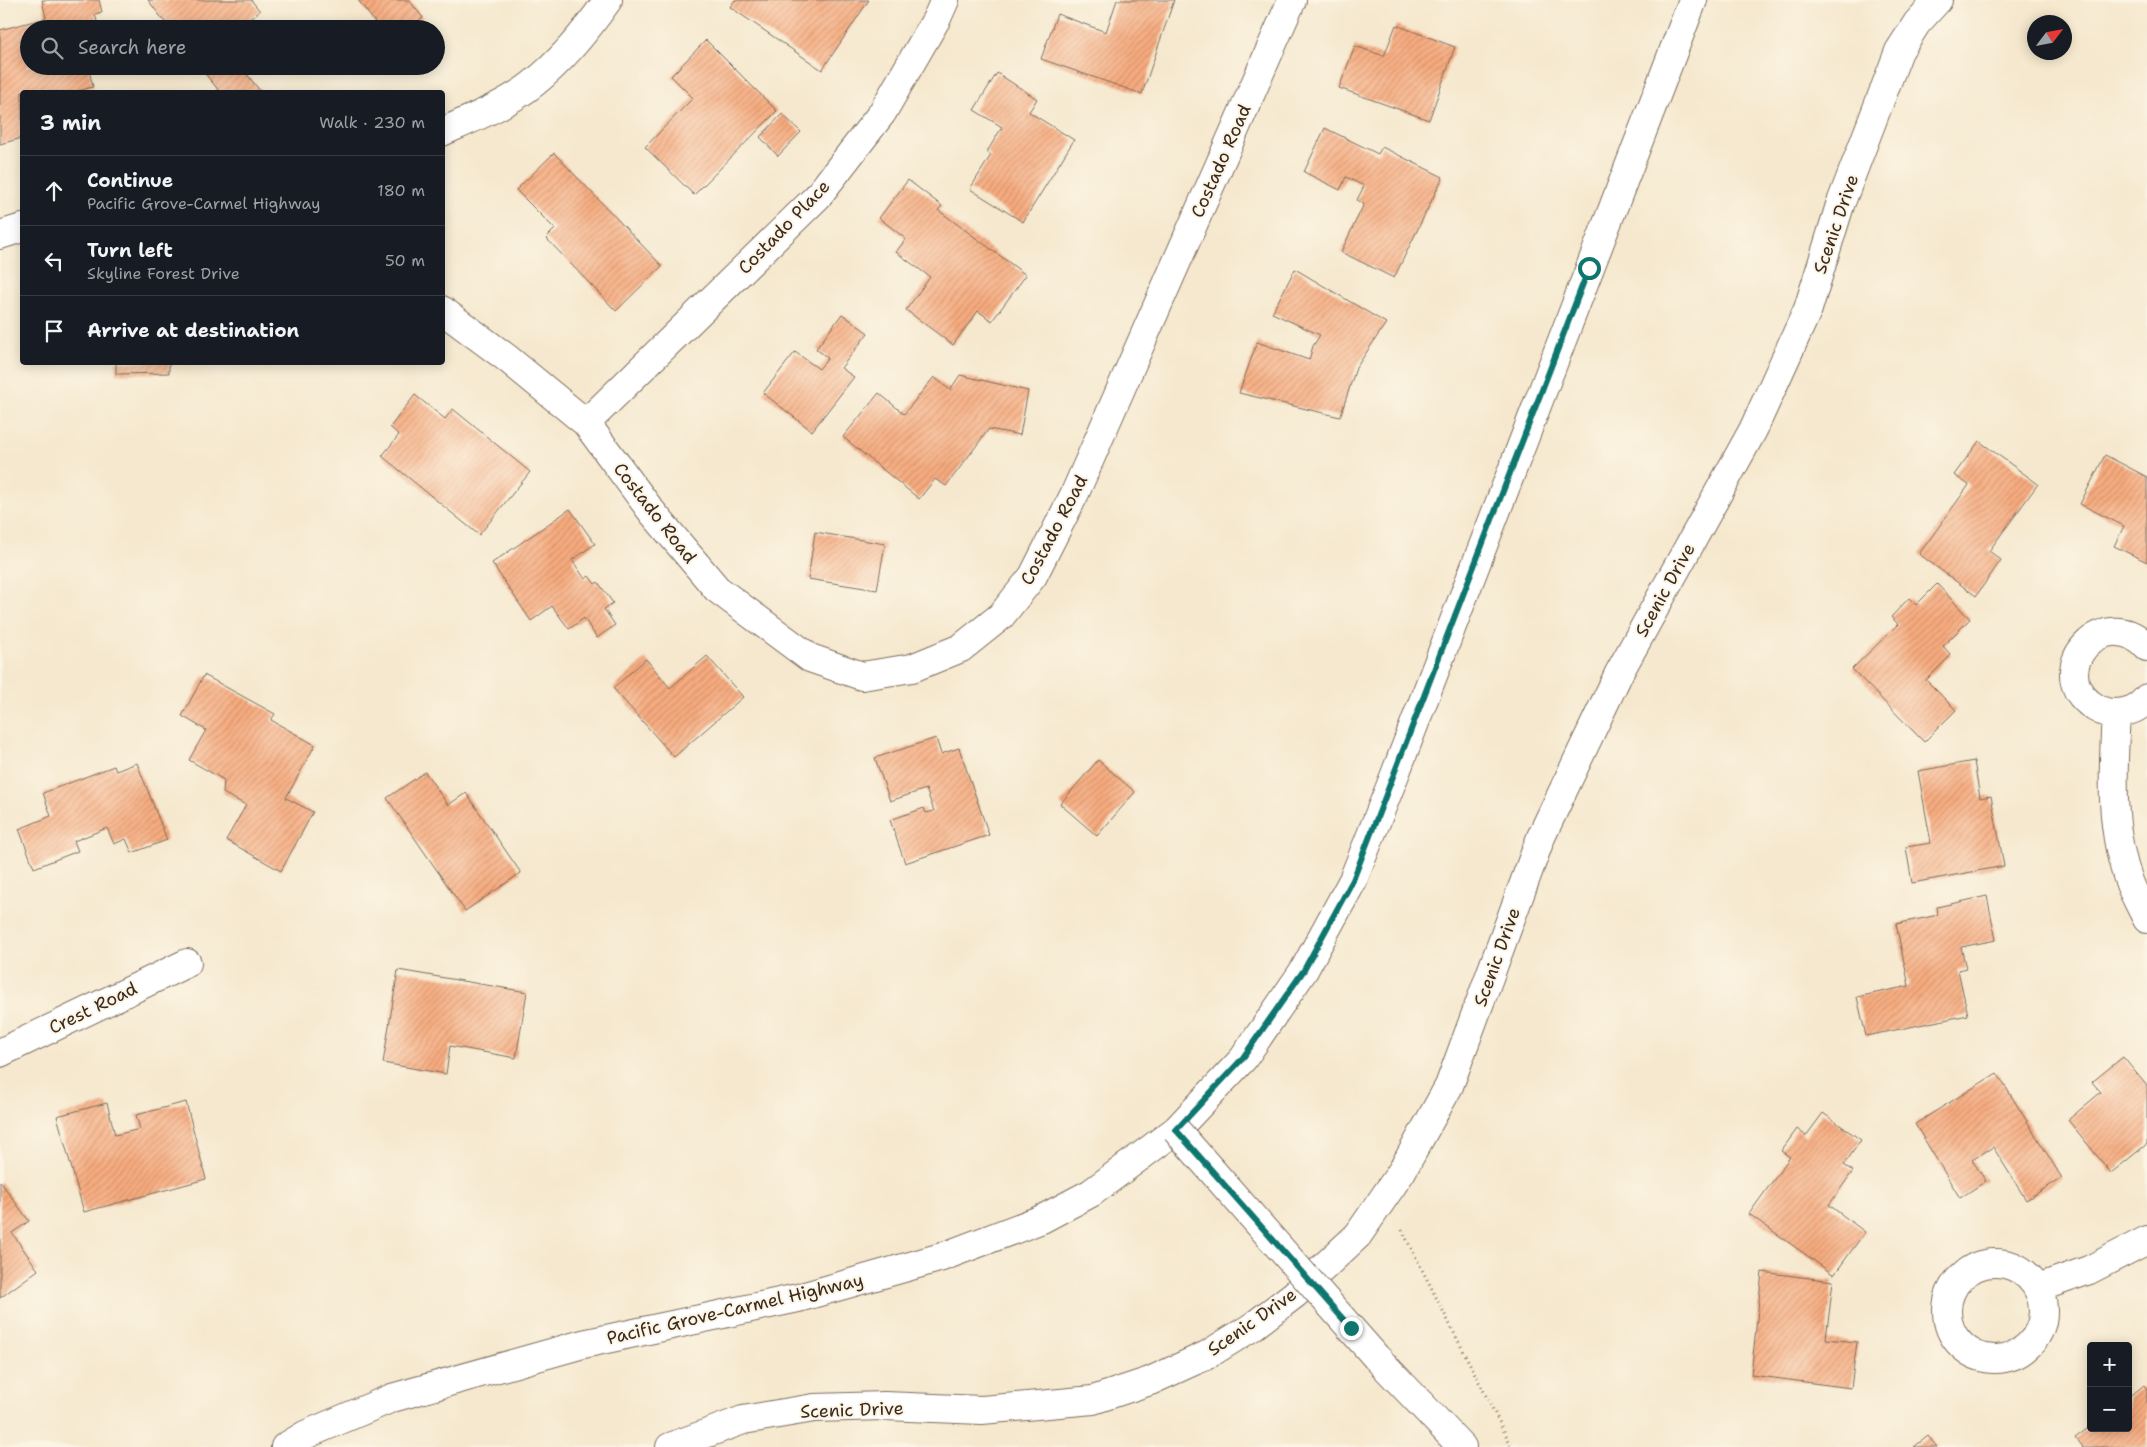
<!DOCTYPE html>
<meta charset="utf-8">
<style>
:root{--surface:#171b24;--page:#242831;--text:#f1f3f6;--muted:#9ea1a6;--line:#363941}
body{margin:0;font-family:"Shantell Sans",sans-serif;background:var(--page);color:var(--text)}
.controls{position:absolute;right:15px;bottom:15px;display:grid;overflow:hidden;border-radius:5px;box-shadow:0 2px 12px #0003}
.controls button{width:45px;height:45px;display:grid;place-items:center;padding:0;border:0;border-bottom:1px solid var(--line);background:var(--surface);color:var(--text);font:25px sans-serif}
.compass{position:absolute;left:2027px;top:15px;width:45px;height:45px;border-radius:50%;background:var(--surface);box-shadow:0 2px 12px #0003;rotate:58deg}
.stop{position:absolute;width:15px;height:15px;margin:-11px;border:4px solid #0f766e;border-radius:50%;background:#fff}
.stop.end{background:#0f766e;border-color:#fff;box-shadow:0 1px 5px #0008}
.list{margin:0;padding:0;list-style:none}
h2{display:flex;justify-content:space-between;align-items:center;height:65px;margin:0;padding:0 20px;font-size:21px}
h2 small{font-size:16px;font-weight:400;color:var(--muted)}
.list li{display:grid;grid-template-columns:32px 1fr auto;gap:15px;align-items:center;box-sizing:border-box;height:70px;padding:0 20px;border-top:1px solid var(--line)}
.list b{display:block;font-size:19px;white-space:nowrap}
.list p{margin:0;font-size:16px;white-space:nowrap;color:var(--muted)}
.list em{font-size:16px;font-style:normal;color:var(--muted)}
.icon{flex:none;width:28px;height:28px;fill:none;stroke:currentColor;stroke-width:2;stroke-linecap:round;stroke-linejoin:round}
.map{position:relative;flex:none;width:2147px;height:1447px;overflow:hidden}
.search{position:absolute;background:var(--surface);box-shadow:0 2px 12px #0003;left:20px;top:20px;width:425px;height:55px;display:flex;align-items:center;gap:12px;box-sizing:border-box;padding:0 18px;border-radius:28px;color:var(--muted);font-size:19px}
.panel{position:absolute;background:var(--surface);box-shadow:0 2px 12px #0003;left:20px;top:90px;width:425px;height:275px;border-radius:5px}
.map>svg:first-child{display:block}
.building{fill:url(#building-hatch)}
.lines{fill:none;stroke-linecap:round;stroke-linejoin:round}
.minor-casing{stroke:#7c6c5c;stroke-width:30}
.major-casing{stroke:#7c6c5c;stroke-width:30}
.path{stroke:#7c6c5c;stroke-width:3;stroke-dasharray:1 4;stroke-linecap:butt}
.minor{stroke:#fff;stroke-width:28}
.major{stroke:#fff;stroke-width:28}
.minor-bridge-casing{stroke:#7c6c5c;stroke-width:30;stroke-linecap:butt}
.minor-bridge{stroke:#fff;stroke-width:28}
.route{stroke:#0f766e;stroke-width:6}
.labels{text-anchor:middle;stroke-width:4;stroke-linejoin:round;paint-order:stroke}
.street-label{font-size:18px;fill:#3b2a1e;stroke:#fcf5e5}
</style>
<div class="map">
<svg width="2147" height="1447" viewBox="0 0 2147 1447">
<defs>
<pattern id="building-hatch" width="6" height="6" patternUnits="userSpaceOnUse" patternTransform="scale(1.25)"><rect width="6" height="6" fill="#f8ac7f"/><path d="M-1 1l2-2M0 6l6-6M5 7l2-2" fill="none" stroke="#ca8c67"/></pattern>
</defs>
<rect width="100%" height="100%" fill="#fcf5e5"/>
<filter id="ink" filterUnits="userSpaceOnUse"><feTurbulence type="fractalNoise" baseFrequency=".02" numOctaves="2"/><feDisplacementMap in="SourceGraphic" scale="10" xChannelSelector="R" yChannelSelector="G"/><feConvolveMatrix kernelMatrix="1 2 1 2 8 2 1 2 1" color-interpolation-filters="sRGB"/></filter>
<filter id="wash" filterUnits="userSpaceOnUse"><feTurbulence type="fractalNoise" baseFrequency=".0096" numOctaves="4" result="noise"/><feDisplacementMap in="SourceGraphic" scale="20" xChannelSelector="R" yChannelSelector="G"/><feGaussianBlur stdDeviation="1.12" result="paint"/><feColorMatrix in="noise" values="0 0 0 0 0 0 0 0 0 0 0 0 0 0 0 0 0 1.4 0 .05"/><feComposite in="paint" operator="in"/></filter>
<g filter="url(#wash)">
<rect width="100%" height="100%" fill="#f5e8ce"/>
<g id="blocks">
<path class="building" d="M42 0H99L102 12 95 14 99 29H29V66H88L93 87 73 92H22V138L0 144V30L46 18Z
M148 0H251L260 11 237 29H170Z
M358 0H409L423 18 409 29H380Z
M735 0H869L822 70 730 7Z
M1117 0H1174L1142 94 1041 59 1057 14 1106 32Z
M1396 25 1455 47 1429 120 1339 88 1355 46 1384 56Z
M706 40 777 111 694 195 645 147 693 98 671 76Z
M199 66H252L245 72 261 92H220Z
M997 73 1037 99 1029 112 1074 140 1023 222 970 189 991 155 987 152 1002 127 974 110Z
M782 114 801 132 778 156 760 137Z
M1325 128 1378 154 1382 147 1443 177 1394 278 1341 252 1364 204 1357 200 1364 186 1346 177 1340 190 1304 172Z
M554 153 662 266 616 311 546 238 555 229 516 190Z
M908 180 942 206 938 210 1026 275 992 321 978 311 953 345 906 310 930 277 896 252 906 239 879 218Z
M1295 269 1386 323 1356 368 1340 417 1239 393 1257 342 1309 360 1313 346 1320 335 1272 313Z
M842 314 868 333 841 368 854 377 812 431 763 393 795 352 819 369 828 358 816 349Z
M116 362H169V373L116 374Z
M960 375 1028 391 1020 435 989 429 946 486 935 479 919 499 843 437 879 393 904 414 934 377 950 390Z
M415 395 445 419 453 409 530 472 479 535 382 456 399 435 390 427Z
M1979 441 2038 484 1989 551 2001 560 1976 596 1919 554 1969 485 1954 475Z
M2105 455 2147 477V562L2114 546 2124 526 2080 504Z
M570 509 595 544 572 560 585 579 589 576 595 584 598 582 613 603 604 609 615 625 597 638 584 618 569 629 552 606 531 621 492 563Z
M815 532 885 544 877 590 808 579Z
M1937 584 1970 619 1943 646 1951 655 1926 680 1956 710 1924 742 1852 669 1898 624 1891 617 1909 598 1916 605Z
M707 656 743 697 674 757 613 688 646 659 670 688Z
M204 675 275 714 271 720 315 745 286 798 313 812 281 871 226 840 246 805 223 793 224 780 189 760 206 730 182 716Z
M936 738 941 754 959 748 989 835 905 863 890 820 924 808 926 813 934 811 926 789 890 801 875 758Z
M1098 760 1135 792 1097 836 1060 804Z
M1974 761 1980 798 1991 796 2004 866 1912 883 1906 847 1931 843 1918 771Z
M137 763 167 840 132 853 126 839 114 844 107 828 74 841 78 851 34 868 19 829 51 816 43 793 114 766 116 771Z
M425 772 448 805 466 793 521 873 465 911 387 798Z
M1987 896 1996 940 1961 947 1966 968 1958 970 1968 1015 1866 1036 1857 997 1909 986 1896 924 1938 915 1937 907Z
M398 970 527 992 516 1058 450 1046 446 1074 383 1063Z
M2123 1057 2147 1086V1144L2111 1173 2068 1120 2101 1092 2092 1082Z
M1997 1073 2062 1178 2026 1200 1993 1147 1972 1160 1986 1181 1960 1198 1915 1124Z
M186 1102 206 1179 84 1212 57 1116 107 1103 115 1135 140 1129 136 1115Z
M1823 1113 1861 1140 1844 1165 1853 1171 1829 1205 1865 1232 1834 1275 1749 1214 1790 1157 1781 1151 1797 1129 1806 1136Z
M0 1181 29 1221 12 1233 38 1270 0 1298Z
M1762 1272 1833 1281 1826 1339 1857 1342 1851 1388 1751 1375Z
M2144 1385 2147 1389V1447H2082L2075 1438 2091 1426V1428H2128V1398Z
M1928 1436 1937 1447H1914Z"/>
</g>
</g>
<g filter="url(#ink)">
<use href="#blocks" fill-opacity="0" stroke="#7c6c5c" stroke-width="1"/>
<g class="lines">
<g class="minor-casing">
<path id="minor" d="M442 132C471 119 510 103 534 83 563 60 587 30 608 0
M0 235 22 228
M442 310 508 359 586 423 652 512 717 589 810 658 862 676 912 668 961 648 1001 616 1033 576 1075 493 1292 0
M586 423 817 197 882 113 937 18 945 0
M2147 647C2105 602 2046 668 2089 703 2096 709 2104 713 2113 713 2126 713 2139 709 2147 698
M2116 713C2113 771 2109 829 2130 884 2135 896 2141 907 2147 919
M0 1053 187 963
M1947 1311a48 48 0 1 1 96 0a48 48 0 1 1-96 0Z
M2038 1288 2089 1270 2147 1240
M1376 1357 1462 1447
M670 1447 743 1420 814 1408 885 1406 982 1410 1093 1400 1150 1381 1207 1355 1252 1327 1295 1294 1358 1235 1402 1171 1449 1086 1541 837 1619 673 1753 430 1808 309 1840 205 1899 51 1917 23 1938 0"/>
</g>
<g class="major-casing">
<path id="major" d="M285 1447 305 1435 392 1398 583 1344 798 1298 942 1257 1042 1219 1091 1193 1176 1130 1243 1059 1304 970 1353 880 1394 777 1693 0"/>
</g>
<path class="path" d="M1402 1230 1512 1447"/>
<use href="#minor" class="minor"/>
<use href="#major" class="major"/>
<g class="minor-bridge-casing">
<path id="minor-bridge" d="M1176 1130 1376 1357"/>
</g>
<use href="#minor-bridge" class="minor-bridge"/>
</g>
</g>
<g class="lines" filter="url(#ink)">
<path class="route" d="M1351 1328 1176 1130 1242 1059 1304 970 1353 880 1589 268"/>
</g>
<g class="labels">
<g class="street-label">
<text transform="translate(1221 161) rotate(-66)" y="6">Costado Road</text>
<text transform="translate(1836 224) rotate(-71)" y="6">Scenic Drive</text>
<text transform="translate(784 227) rotate(-46)" y="6">Costado Place</text>
<text transform="translate(655 513) rotate(52)" y="6">Costado Road</text>
<text transform="translate(1054 530) rotate(-62)" y="6">Costado Road</text>
<text transform="translate(1665 590) rotate(-61)" y="6">Scenic Drive</text>
<text transform="translate(1497 957) rotate(-70)" y="6">Scenic Drive</text>
<text transform="translate(93 1008) rotate(-26)" y="6">Crest Road</text>
<text transform="translate(735 1309) rotate(-13)" y="6">Pacific Grove-Carmel Highway</text>
<text transform="translate(1252 1322) rotate(-35)" y="6">Scenic Drive</text>
<text transform="translate(852 1410) rotate(-2)" y="6">Scenic Drive</text>
</g>
</g>
</svg>
<div class="controls">
<button>+</button>
<button>−</button>
</div>
<svg class="compass" viewBox="-18 -18 36 36"><path d="M0-13l5 13h-10z" fill="#e53935"/><path d="M0 13l5-13h-10z" fill="#9ea1a6"/></svg>
<div class="stop" style="left:1589px;top:268px"></div>
<div class="stop end" style="left:1351px;top:1328px"></div>
<div class="search"><svg class="icon" aria-label="search" viewBox="0 0 24 24"><circle cx="10" cy="10" r="6"/><path d="M15 15l6 6"/></svg>Search here</div>
<section class="panel">
<h2>3 min<small>Walk · 230 m</small></h2>
<ul class="list">
<li><svg class="icon" aria-label="ahead" viewBox="0 0 24 24"><path d="M12 20V5M6 11l6-6 6 6"/></svg><div><b>Continue</b><p>Pacific Grove-Carmel Highway</p></div><em>180 m</em></li>
<li><svg class="icon" aria-label="left" viewBox="0 0 24 24"><path d="M17 20v-9H6M10 6l-5 5 5 5"/></svg><div><b>Turn left</b><p>Skyline Forest Drive</p></div><em>50 m</em></li>
<li><svg class="icon" aria-label="arrive" viewBox="0 0 24 24"><path d="M6 21V4h12l-3 4 3 4H6"/></svg><div><b>Arrive at destination</b></div></li>
</ul>
</section>
</div>
